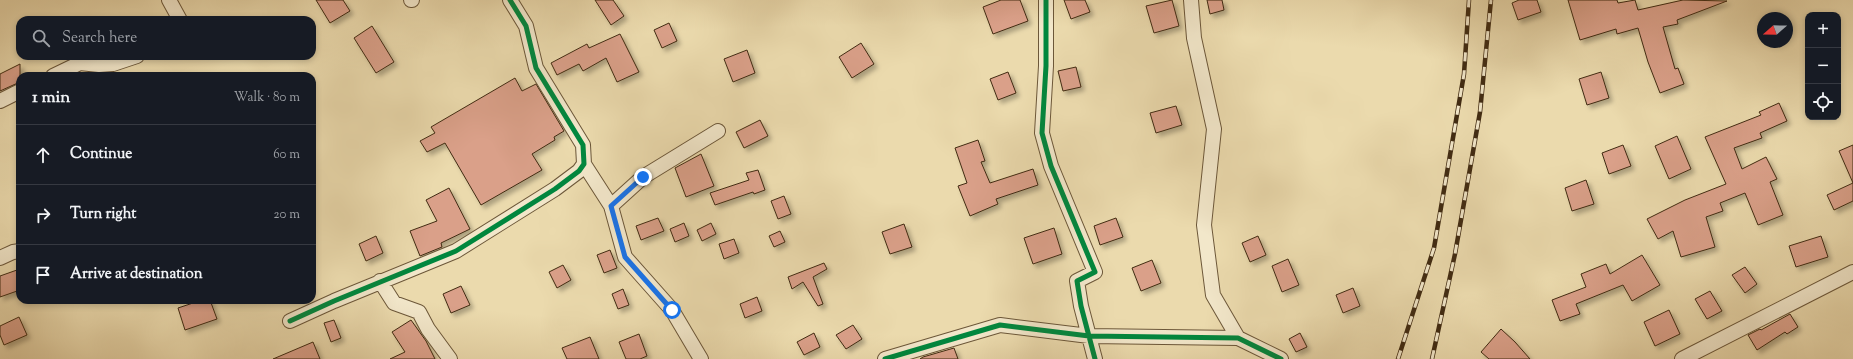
<!DOCTYPE html>
<meta charset="utf-8">
<style>
:root{--surface:#171b24;--page:#242831;--text:#f1f3f6;--muted:#9ea1a6;--line:#363941}
body{margin:0;font-family:"Sorts Mill Goudy",serif;background:var(--page);color:var(--text)}
.controls{position:absolute;right:12px;top:12px;display:grid;overflow:hidden;border-radius:8px;box-shadow:0 2px 6px #0003}
.controls button{width:36px;height:36px;display:grid;place-items:center;padding:0;border:0;border-bottom:1px solid var(--line);background:var(--surface);color:var(--text);font:20px sans-serif}
.compass{position:absolute;left:1757px;top:12px;width:36px;height:36px;border-radius:50%;background:var(--surface);box-shadow:0 2px 6px #0003;rotate:250deg}
.stop{position:absolute;width:12px;height:12px;margin:-9px;border:3px solid #1a73e8;border-radius:50%;background:#fff}
.stop.end{background:#1a73e8;border-color:#fff;box-shadow:0 1px 4px #0008}
.list{margin:0;padding:0;list-style:none}
h2{display:flex;justify-content:space-between;align-items:center;height:52px;margin:0;padding:0 16px;font-size:17px}
h2 small{font-size:13px;font-weight:400;color:var(--muted)}
.list li{display:grid;grid-template-columns:26px 1fr auto;gap:12px;align-items:center;box-sizing:border-box;height:60px;padding:0 16px;border-top:1px solid var(--line)}
.list b{display:block;font-size:15px;white-space:nowrap}
.list em{font-size:13px;font-style:normal;color:var(--muted)}
.icon{flex:none;width:22px;height:22px;fill:none;stroke:currentColor;stroke-width:2;stroke-linecap:round;stroke-linejoin:round}
.map{position:relative;flex:none;width:1853px;height:359px;overflow:hidden}
.search{position:absolute;background:var(--surface);box-shadow:0 2px 6px #0003;left:16px;top:16px;width:300px;height:44px;display:flex;align-items:center;gap:10px;box-sizing:border-box;padding:0 14px;border-radius:12px;color:var(--muted);font-size:15px}
.panel{position:absolute;background:var(--surface);box-shadow:0 2px 6px #0003;left:16px;top:72px;width:300px;height:232px;border-radius:12px}
.map>svg:first-child{display:block}
.building{fill:#daa089;stroke:#412b12;filter:url(#shadow)}
.lines{fill:none;stroke-linecap:round;stroke-linejoin:round}
.minor-casing{stroke:#6c5739;stroke-width:16}
.minor{stroke:#f2e7ca;stroke-width:14}
.rail-casing{stroke:#412b12;stroke-width:4.5}
.rail{stroke:#f2e7ca;stroke-width:3;stroke-dasharray:9;stroke-linecap:butt}
.cycleway-casing{stroke:#f2e7ca;stroke-width:8}
.cycleway{stroke:#00873e;stroke-width:5}
.route{stroke:#1a73e8;stroke-width:5}
</style>
<div class="map">
<svg width="1853" height="359" viewBox="0 0 1853 359">
<defs>
<filter id="shadow"><feDropShadow dx="3.5" dy="3.5" stdDeviation="2" flood-color="#0004"/></filter>
</defs>
<rect width="100%" height="100%" fill="#ebdaad"/>
<filter id="stains"><feTurbulence type="fractalNoise" baseFrequency=".005" numOctaves="4"/><feColorMatrix values="0 0 0 0 .2 0 0 0 0 .09 0 0 0 0 .02 0 0 0 .5 -.17"/></filter>
<radialGradient id="worn" r=".72"><stop offset=".6" stop-color="#630" stop-opacity="0"/><stop offset="1" stop-color="#630" stop-opacity=".3"/></radialGradient>
<path class="building" d="M316 0H343L350 11 330 23Z
M595 0H613L624 16 611 25Z
M1001 0H1020L1028 21 993 34 983 7Z
M1064 0H1085L1090 12 1071 19Z
M1172 0 1179 26 1154 33 1146 6Z
M1207 0H1222L1224 10 1210 14Z
M1519 0H1537L1541 12 1518 20 1512 3Z
M1568 0H1617L1618 3 1635 0 1638 10 1683 0 1727 1 1677 20 1678 24 1663 27 1675 69 1678 68 1684 84 1660 93 1648 62 1638 28 1617 34 1616 29 1580 40Z
M669 23 677 41 662 48 654 30Z
M372 26 394 62 376 73 354 38Z
M620 34 639 72 617 82 606 58 583 71 579 64 557 75 551 63 587 44 589 48Z
M861 43 874 64 852 78 839 57Z
M747 50 755 73 733 82 724 59Z
M20 64V82L0 91V74Z
M1076 67 1081 87 1063 91 1058 71Z
M1008 72 1016 93 998 100 990 79Z
M1601 72 1609 98 1587 105 1579 79Z
M515 78 522 91 536 84 564 131 554 137 555 140 532 154 542 170 481 205 445 143 427 152 420 141 435 133 431 127Z
M1779 103 1787 121 1760 133 1762 138 1734 148 1742 169 1766 157 1777 179 1770 182 1783 215 1758 225 1745 193 1720 203 1723 211 1706 217 1715 247 1681 257 1673 231 1658 239 1647 219 1685 200 1726 184 1705 137 1761 115 1759 112Z
M1176 106 1182 125 1156 133 1150 113Z
M760 120 768 136 744 148 736 132Z
M1677 136 1691 169 1669 179 1655 146Z
M978 140 985 161 981 162 990 183 1033 169 1038 185 996 199 998 204 970 216 958 186 967 183 955 148Z
M1623 145 1631 166 1609 174 1602 153Z
M1853 145V201L1834 210 1827 195 1853 183 1839 151Z
M701 154 714 186 686 197 675 168Z
M758 170 765 190 754 194 753 192 715 205 710 193 749 180 746 173Z
M1586 180 1594 204 1572 211 1565 188Z
M449 188 470 229 441 243 442 247 420 256 410 231 437 221 426 200Z
M784 196 791 214 778 219 771 201Z
M658 218 664 231 641 240 636 226Z
M1116 218 1123 237 1100 245 1094 226Z
M684 223 689 236 675 242 670 229Z
M711 223 716 234 702 241 697 230Z
M904 224 912 247 890 254 882 232Z
M1054 228 1062 254 1033 264 1024 238Z
M780 231 785 242 774 247 769 236Z
M376 236 383 253 366 261 359 244Z
M1258 236 1266 255 1250 262 1242 243Z
M1821 236 1828 257 1796 267 1789 246Z
M734 239 739 253 724 259 719 244Z
M610 250 617 268 604 273 597 255Z
M1642 255 1660 285 1632 301 1623 285 1576 304 1580 314 1560 321 1552 300 1586 287 1581 274 1606 264 1610 274Z
M1288 259 1299 285 1282 292 1272 266Z
M1152 260 1161 283 1141 291 1132 268Z
M824 263 827 269 813 277 823 304 818 306 803 282 792 289 788 277Z
M563 265 571 280 557 288 549 272Z
M1745 267 1757 284 1745 293 1732 275Z
M17 270 20 280V290L0 297V276Z
M461 286 470 305 451 313 443 294Z
M1353 288 1360 306 1343 313 1336 295Z
M623 289 629 305 618 309 612 294Z
M1710 291 1722 311 1707 319 1695 299Z
M757 297 762 311 745 318 740 304Z
M202 300H210L217 319 185 330 178 308Z
M1669 310 1680 334 1655 346 1644 322Z
M1790 314 1798 327 1787 334 1785 332 1757 350 1748 335 1760 329 1761 330Z
M19 317 27 335 4 345 0 335V326Z
M334 320 341 338 331 342 324 323Z
M411 320 426 341 435 359H390L405 352 392 332Z
M853 325 862 339 846 349 836 335Z
M1501 329 1515 342 1530 359H1489L1481 352Z
M814 333 820 347 804 355 797 342Z
M1300 333 1307 347 1296 352 1289 339Z
M639 334 647 356 640 359H626L619 342Z
M590 337 599 359H567L562 348Z
M313 342 320 359H273Z
M954 348 958 359H920L923 357Z"/>
<g class="lines">
<g class="minor-casing">
<path id="minor" d="M169 0 180 20
M411 0H412
M1046 0V66L1042 133 1051 166 1095 272 1077 281 1081 306 1095 359
M1191 0 1194 38 1214 129 1204 225 1213 295 1238 338
M53 76 80 63 99 65 113 64 137 56
M0 101 20 91
M584 164 611 206 625 257 672 310 701 359
M611 206 643 177 718 131
M0 258 13 252 20 251
M380 281 394 303 419 312 428 329 450 359
M290 321 334 301 456 251 555 189 579 171 584 164 583 145 536 68 526 26 510 0
M885 359 1000 325 1089 336 1238 338 1281 359
M1682 359 1853 272"/>
</g>
<use href="#minor" class="minor"/>
<g class="rail-casing">
<path id="rail" d="M1398 359 1434 248 1464 74 1469 0
M1432 359 1455 254 1480 112 1491 0"/>
</g>
<use href="#rail" class="rail"/>
<g class="cycleway-casing">
<path id="cycleway" d="M1046 0V66L1042 133 1051 166 1095 272 1077 281 1081 306 1095 359
M290 321 334 301 456 251 555 189 579 171 584 164 583 145 536 68 526 26 510 0
M885 359 1000 325 1089 336 1238 338 1281 359"/>
</g>
<use href="#cycleway" class="cycleway"/>
</g>
<g class="lines">
<path class="route" d="M643 177 611 206 625 257 672 310"/>
</g>
<rect width="100%" height="100%" filter="url(#stains)"/>
<rect width="100%" height="100%" fill="url(#worn)"/>
</svg>
<div class="controls">
<button>+</button>
<button>−</button>
<button><svg class="icon" aria-label="locate" viewBox="0 0 24 24"><circle cx="12" cy="12" r="6"/><path d="M12 2v4M12 18v4M2 12h4M18 12h4"/></svg></button>
</div>
<svg class="compass" viewBox="-18 -18 36 36"><path d="M0-13l5 13h-10z" fill="#e53935"/><path d="M0 13l5-13h-10z" fill="#9ea1a6"/></svg>
<div class="stop" style="left:672px;top:310px"></div>
<div class="stop end" style="left:643px;top:177px"></div>
<div class="search"><svg class="icon" aria-label="search" viewBox="0 0 24 24"><circle cx="10" cy="10" r="6"/><path d="M15 15l6 6"/></svg>Search here</div>
<section class="panel">
<h2>1 min<small>Walk · 80 m</small></h2>
<ul class="list">
<li><svg class="icon" aria-label="ahead" viewBox="0 0 24 24"><path d="M12 20V5M6 11l6-6 6 6"/></svg><div><b>Continue</b></div><em>60 m</em></li>
<li><svg class="icon" aria-label="right" viewBox="0 0 24 24"><path d="M7 20v-9h11M14 6l5 5-5 5"/></svg><div><b>Turn right</b></div><em>20 m</em></li>
<li><svg class="icon" aria-label="arrive" viewBox="0 0 24 24"><path d="M6 21V4h12l-3 4 3 4H6"/></svg><div><b>Arrive at destination</b></div></li>
</ul>
</section>
</div>
